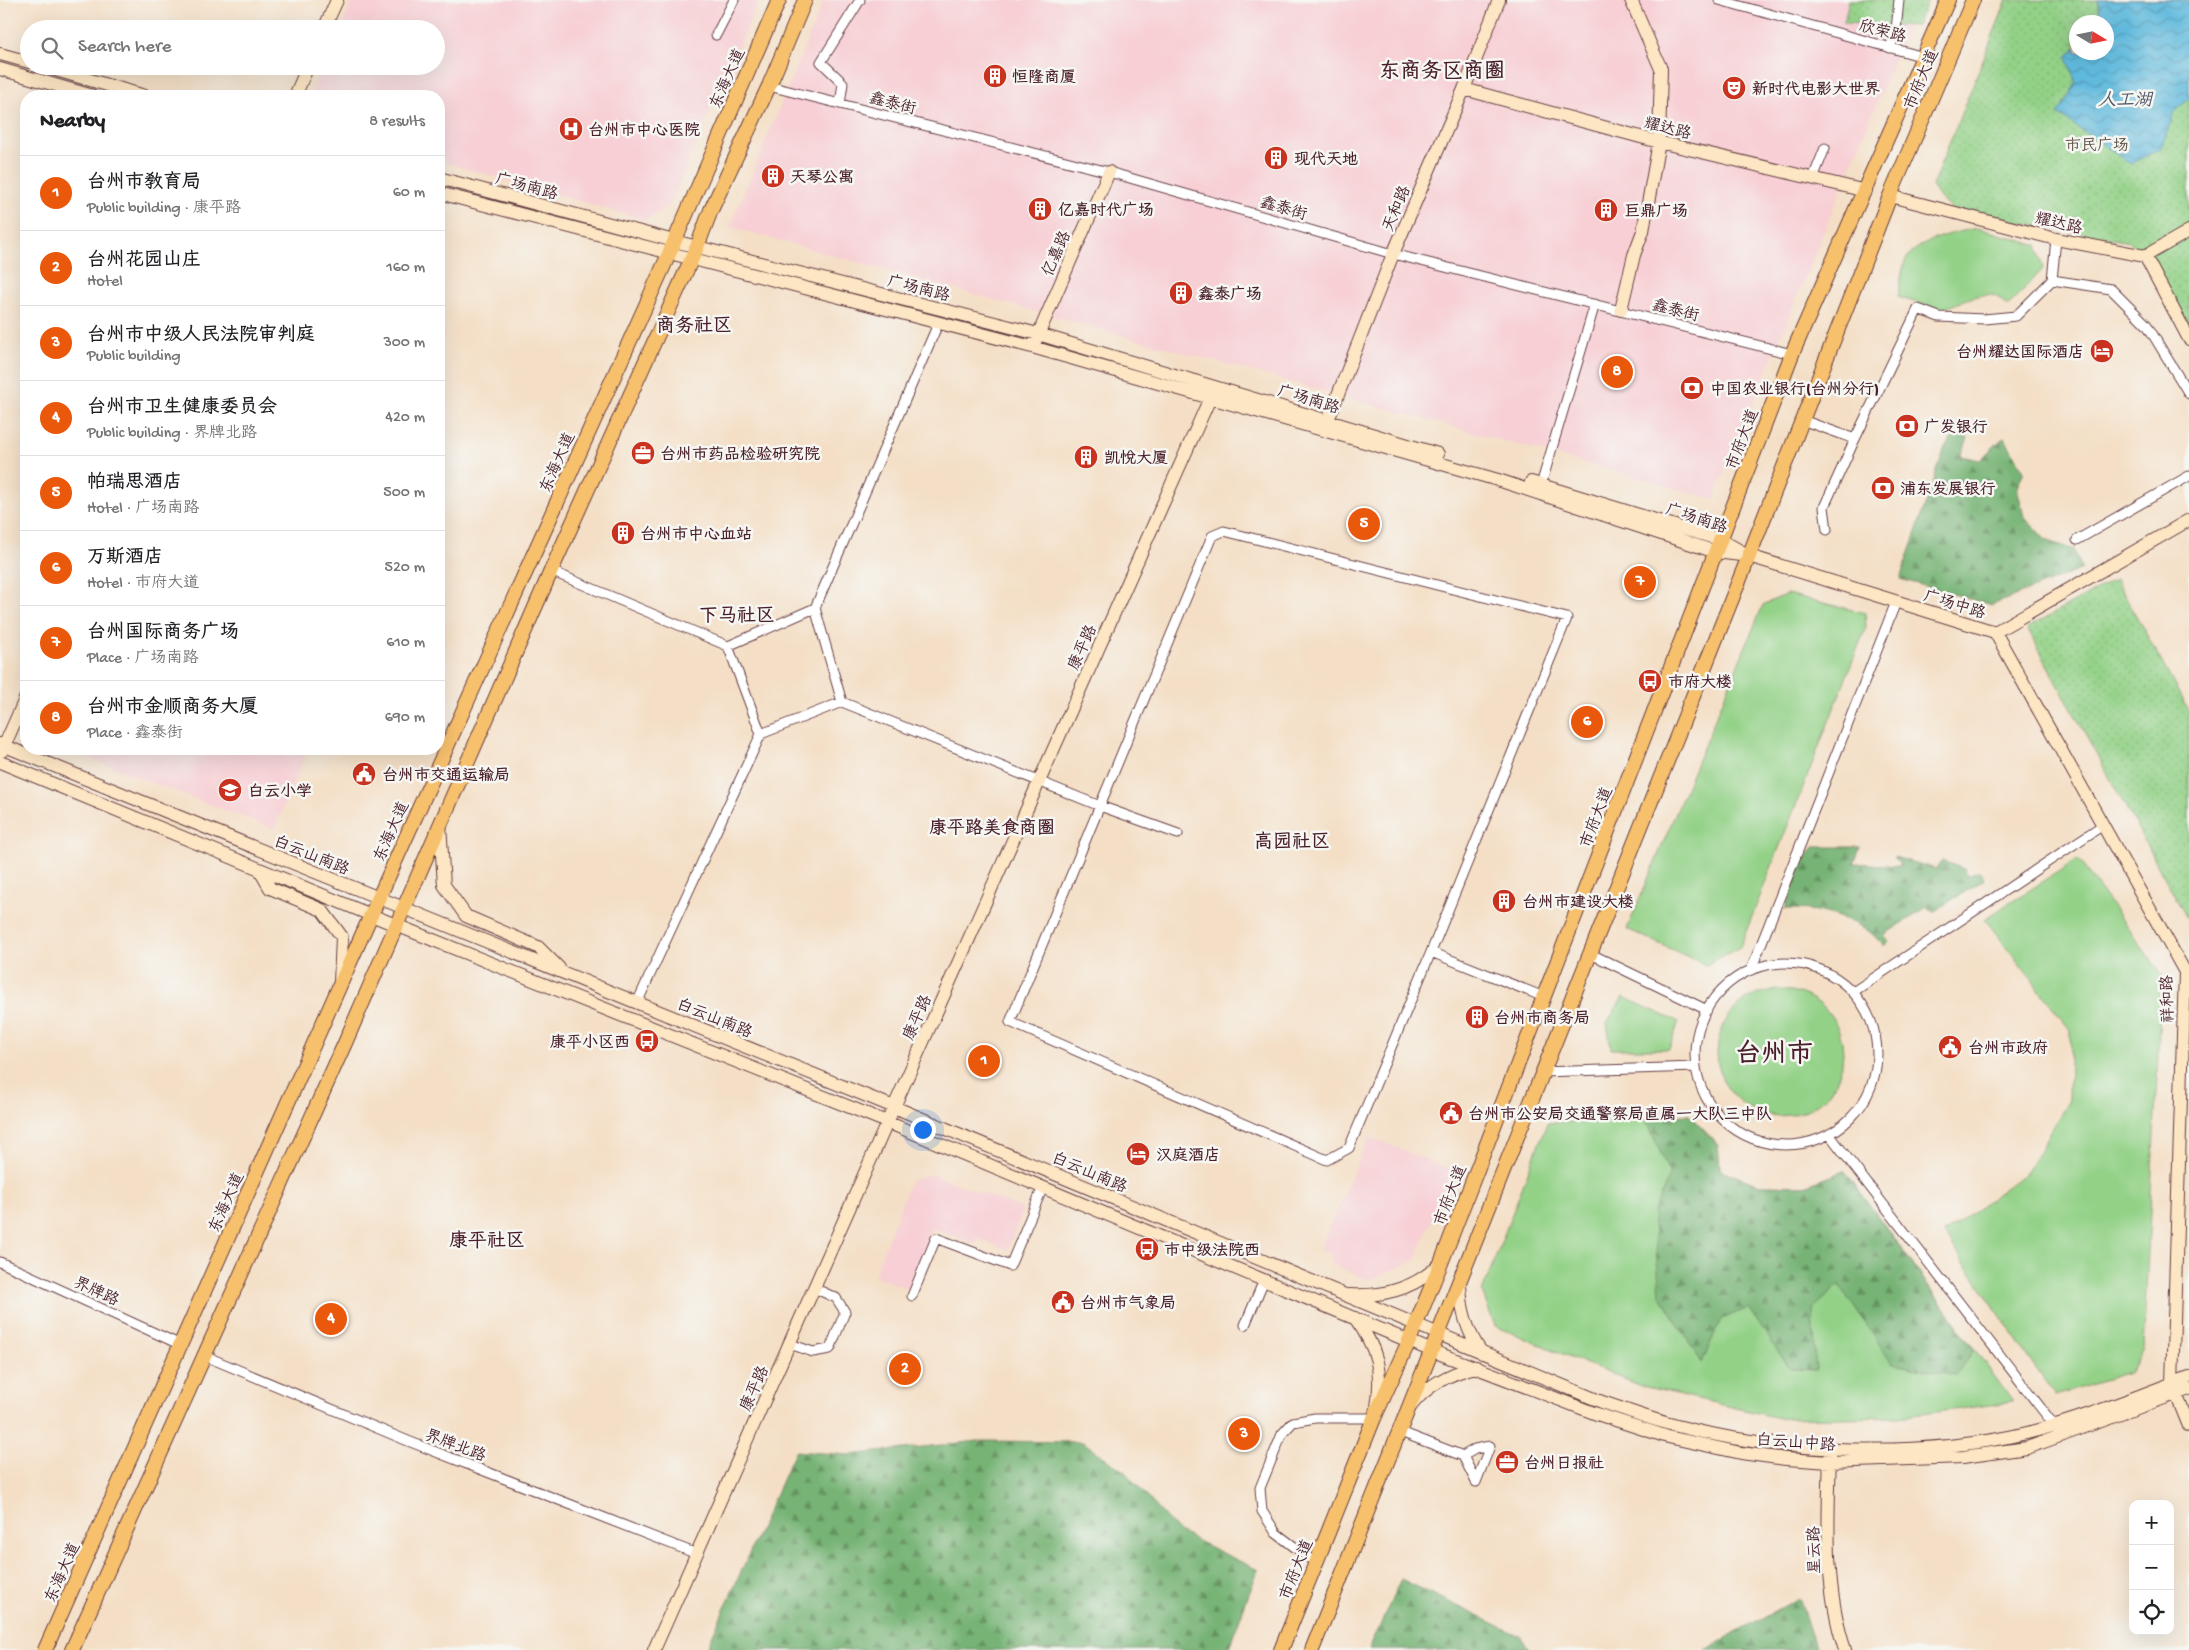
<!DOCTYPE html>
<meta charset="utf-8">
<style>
:root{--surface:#fff;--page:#f2f2f2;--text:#202124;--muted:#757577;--line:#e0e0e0;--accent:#ea580c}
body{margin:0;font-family:"Gochi Hand","LXGW WenKai TC",sans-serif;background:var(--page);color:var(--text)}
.controls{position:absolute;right:15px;bottom:15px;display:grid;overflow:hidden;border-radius:10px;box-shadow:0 5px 20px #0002}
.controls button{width:45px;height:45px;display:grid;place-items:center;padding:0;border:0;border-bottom:1px solid var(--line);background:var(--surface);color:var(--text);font:25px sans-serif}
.compass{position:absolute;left:2069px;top:15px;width:45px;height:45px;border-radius:50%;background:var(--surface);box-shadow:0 5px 20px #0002;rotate:100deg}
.you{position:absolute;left:922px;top:1129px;width:18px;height:18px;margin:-12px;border:4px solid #fff;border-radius:50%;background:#1a73e8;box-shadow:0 0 0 8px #1a73e833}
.badge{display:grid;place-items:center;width:32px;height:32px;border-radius:50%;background:var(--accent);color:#fff;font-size:16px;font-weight:700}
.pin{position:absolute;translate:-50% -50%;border:2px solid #fff;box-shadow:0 1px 5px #0006}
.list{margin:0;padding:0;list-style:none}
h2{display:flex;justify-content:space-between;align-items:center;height:65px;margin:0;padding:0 20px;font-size:21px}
h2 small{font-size:16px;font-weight:400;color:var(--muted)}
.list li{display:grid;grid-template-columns:32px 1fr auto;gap:15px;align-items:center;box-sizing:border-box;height:75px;padding:0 20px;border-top:1px solid var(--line)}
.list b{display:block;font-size:19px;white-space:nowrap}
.list p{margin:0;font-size:16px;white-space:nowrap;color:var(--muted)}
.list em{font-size:16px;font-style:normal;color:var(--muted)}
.icon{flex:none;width:28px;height:28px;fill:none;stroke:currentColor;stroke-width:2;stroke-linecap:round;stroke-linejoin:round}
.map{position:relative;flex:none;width:2189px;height:1650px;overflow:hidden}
.search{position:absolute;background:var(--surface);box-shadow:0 5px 20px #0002;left:20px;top:20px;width:425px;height:55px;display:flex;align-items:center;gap:12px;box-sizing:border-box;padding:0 18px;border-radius:28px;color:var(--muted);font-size:19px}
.panel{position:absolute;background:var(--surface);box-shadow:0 5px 20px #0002;left:20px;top:90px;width:425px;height:665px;border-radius:20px}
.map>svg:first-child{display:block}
.built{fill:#f7cfd4}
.grass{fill:#93d187;stroke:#6e7859}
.forest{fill:url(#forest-firs);stroke:#606950}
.park{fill:url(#park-dots);stroke:#6e7859;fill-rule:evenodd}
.water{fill:url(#water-waves);stroke:#556c84}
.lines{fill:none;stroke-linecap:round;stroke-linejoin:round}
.street-casing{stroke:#643c42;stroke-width:11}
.secondary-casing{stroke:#643c42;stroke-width:14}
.primary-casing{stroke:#643c42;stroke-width:16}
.street{stroke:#fff;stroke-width:9}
.secondary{stroke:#fce6c4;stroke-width:12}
.primary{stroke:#f7c06c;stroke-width:14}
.labels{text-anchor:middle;stroke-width:5;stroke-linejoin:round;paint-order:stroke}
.street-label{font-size:16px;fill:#4a1f2b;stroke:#f6f6f2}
.poi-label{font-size:16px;font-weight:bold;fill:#4a1f2b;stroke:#f6f6f2;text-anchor:start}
.park-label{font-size:16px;fill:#605447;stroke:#f6f6f2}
.water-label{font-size:18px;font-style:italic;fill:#525569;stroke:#f6f6f2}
.neighbourhood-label{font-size:18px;font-weight:bold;fill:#4a1f2b;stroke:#f6f6f2}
.quarter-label{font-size:19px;font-weight:bold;fill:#4a1f2b;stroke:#f6f6f2}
.district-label{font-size:21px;font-weight:bold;fill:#4a1f2b;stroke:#f6f6f2}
.town-label{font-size:26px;font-weight:bold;fill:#4a1f2b;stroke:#f6f6f2}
</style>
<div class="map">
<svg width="2189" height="1650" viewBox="0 0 2189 1650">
<defs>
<pattern id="forest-firs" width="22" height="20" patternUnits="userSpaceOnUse" patternTransform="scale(1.25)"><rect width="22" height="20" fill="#76b374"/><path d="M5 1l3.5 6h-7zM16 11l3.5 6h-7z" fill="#63915f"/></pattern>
<pattern id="park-dots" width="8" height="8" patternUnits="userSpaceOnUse" patternTransform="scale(1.25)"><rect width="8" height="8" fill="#93d187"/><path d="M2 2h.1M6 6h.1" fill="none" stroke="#80b375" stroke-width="1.8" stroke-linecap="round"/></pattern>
<pattern id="water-waves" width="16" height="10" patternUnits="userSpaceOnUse" patternTransform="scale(1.25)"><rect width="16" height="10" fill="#60badd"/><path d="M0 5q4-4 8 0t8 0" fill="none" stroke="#5197b3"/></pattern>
</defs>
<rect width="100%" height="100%" fill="#f6f6f2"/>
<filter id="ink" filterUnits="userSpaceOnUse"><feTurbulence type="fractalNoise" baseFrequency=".02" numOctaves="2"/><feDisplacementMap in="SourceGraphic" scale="10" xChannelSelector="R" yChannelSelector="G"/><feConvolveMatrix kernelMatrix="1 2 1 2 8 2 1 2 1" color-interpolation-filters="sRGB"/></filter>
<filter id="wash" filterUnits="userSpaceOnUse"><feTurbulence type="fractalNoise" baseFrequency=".0096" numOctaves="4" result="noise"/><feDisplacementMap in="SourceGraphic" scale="20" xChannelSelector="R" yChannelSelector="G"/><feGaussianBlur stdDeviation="1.12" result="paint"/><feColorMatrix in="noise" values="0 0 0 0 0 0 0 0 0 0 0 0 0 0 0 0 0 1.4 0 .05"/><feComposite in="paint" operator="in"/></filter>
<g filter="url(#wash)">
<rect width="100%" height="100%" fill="#f4dfc6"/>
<path class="built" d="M353 0H759L669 206 645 220 439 161V96H310L324 66H436V29H341Z
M824 0H1919L1714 499 730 227Z
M64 749H308L274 829Z
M1369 1137 1452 1170 1415 1260 1370 1280 1333 1265 1330 1261 1331 1254 1320 1249Z
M931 1174 1023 1209 1008 1250 978 1239 975 1244 932 1228 909 1289 874 1276 910 1181Z"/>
<path class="grass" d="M1978 228 2037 245 2043 269 2008 306C2004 303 2000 298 1995 296 1981 290 1955 305 1941 310L1898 297C1900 287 1902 265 1907 258 1920 239 1957 232 1978 228Z
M1787 594 1865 613 1866 627 1740 947 1706 965 1627 929 1763 605Z
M2078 859 2162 975 2143 1350 2129 1373 2055 1396 1944 1233 2027 1172 2069 1100 2071 1031 1985 919Z
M1717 1053a63 63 0 1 1 126 0a63 63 0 1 1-126 0Z
M1623 997 1679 1022 1669 1049H1611L1607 1023Z
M1689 1115 1718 1145 1720 1170 1760 1185 1805 1186 1845 1171 2013 1402 1899 1417 1783 1419 1638 1385 1495 1326 1482 1292 1547 1123Z"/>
<path class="forest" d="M1955 435 1968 438 1961 456 1980 460 2004 437 2024 471 2017 487 2024 517 2046 540 2074 550 2082 569 1992 605 1900 579 1945 447Z
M1814 847H1860L1854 863 1902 866 1894 857 1936 869 1942 861 1964 869 1967 876 1980 871 1984 880 1933 912 1927 907 1884 935 1889 941 1884 946C1878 940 1871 932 1864 928 1839 914 1812 908 1785 909L1801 864Z
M1689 1115 1718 1145 1720 1170 1760 1185 1805 1186 1845 1171 1974 1350 1956 1375 1893 1364 1839 1285 1813 1309 1816 1370 1790 1369 1749 1308 1721 1319 1702 1363 1660 1295 1653 1213 1670 1175 1645 1117Z
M978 1441 1083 1442 1125 1472 1179 1532 1258 1570 1228 1650H706L795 1451 849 1455Z
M1401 1579 1520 1636 1530 1650H1369Z
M1799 1598 1816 1650H1705Z"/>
<path class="park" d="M1849 0H1928L1917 26 1844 23Z
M2007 0H2189V326L2163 280 2129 242 1954 211 1940 198 1932 186ZM2076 22H2106V52H2076Z
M2116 579 2189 712V922L2027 628Z"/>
<path class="water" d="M2098 0H2189V98L2174 113 2161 148 2131 164 2058 114 2076 83 2067 57 2076 47V52H2106V22H2095L2100 16Z"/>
</g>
<g filter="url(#ink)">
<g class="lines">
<g class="street-casing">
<path id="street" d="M1719 0 1924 57
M716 35 734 0
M1890 48 1896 30 1899 0
M769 86 1109 172 1393 254 1792 354
M840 104 843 83 821 62 860 0
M1813 178 1825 148
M2052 280 2111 289 2147 325 2189 394
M1802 420 1855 439 1918 309 1939 317 1984 319 2016 316 2052 280 2056 239
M1541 485 1595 304
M1827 530 1824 507 1855 439
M2077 540 2189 476
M551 571 728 646
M815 608 938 324
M842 702 815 608 728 646 761 734 842 702 1100 806 1178 834
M1431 952 1349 1148 1327 1160 1010 1022 1212 536 1224 531 1567 618 1431 952 1544 997
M1589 953 1707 1010
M1695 1054a91 91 0 1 1 182 0a91 91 0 1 1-182 0Z
M1751 970 1896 602
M1853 992 2103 825
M637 1003 761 734
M1541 1072 1696 1067
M1829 1134 2054 1425
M0 1262 181 1345
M912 1296 936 1238 1010 1266 1043 1187
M1245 1325 1264 1280
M790 1344 813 1352 830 1349 845 1312 836 1298 814 1288
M205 1356 408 1441 697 1554
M1398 1431 1463 1456 1476 1482 1490 1446 1475 1449 1463 1456
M1317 1564 1276 1533 1262 1511 1260 1488 1282 1434 1293 1422 1315 1418H1374"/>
</g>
<g class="secondary-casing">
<path id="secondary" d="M324 29 337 0
M0 54 29 62
M42 66 145 96
M0 69 93 96
M1464 89 1659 142 1866 191
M295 96 308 66
M439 178 674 241 1038 334 1438 454
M439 193 1032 347 1498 480 1716 552 1749 556 1995 632 2189 520
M1890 196 2056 239 2145 256 2189 231
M2145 256 2189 339
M1621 310 1634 255 1643 231 1659 142 1661 69 1631 0
M1035 342 1109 172
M1325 428 1393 254 1464 89 1499 0
M1531 482 1721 540 1744 553
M1995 632 2185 972 2172 1384 2189 1426
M0 744 894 1107 1602 1402C1627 1410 1652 1420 1677 1426 1784 1454 1920 1458 2027 1433 2083 1419 2136 1397 2189 1377
M2 751 26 697
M0 762 371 915 887 1122 1430 1350 1594 1413 1668 1437 1741 1453 1786 1459 1830 1462 1963 1457 2027 1448 2189 1389
M440 824 444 885 466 916 538 947 559 968
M259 869 270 888 322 910 342 937 340 982
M1460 1281C1460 1308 1466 1331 1482 1353
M1350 1295C1385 1297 1416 1288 1441 1263
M1355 1318C1377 1348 1383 1370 1377 1407
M1411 1406C1428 1384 1450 1373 1476 1367
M1830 1455C1828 1520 1824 1587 1845 1650
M654 1650 894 1107 1210 398"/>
</g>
<g class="primary-casing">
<path id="primary" d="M45 1650 371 915 669 254 779 0
M72 1650 345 1043 551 571 697 247 711 210 769 86 805 0
M1281 1650 1374 1418 1409 1341 1441 1263 1792 354 1948 0
M1312 1650 1749 556 1890 196 1973 0"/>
</g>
<use href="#street" class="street"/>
<use href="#secondary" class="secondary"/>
<use href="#primary" class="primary"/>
</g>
</g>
<defs>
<g id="building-disc" transform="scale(1.25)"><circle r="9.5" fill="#c8321e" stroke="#f6f6f2"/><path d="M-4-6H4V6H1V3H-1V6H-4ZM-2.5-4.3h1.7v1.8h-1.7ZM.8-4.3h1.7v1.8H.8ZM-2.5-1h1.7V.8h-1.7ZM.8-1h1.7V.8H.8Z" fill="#fff"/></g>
<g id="theatre-disc" transform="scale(1.25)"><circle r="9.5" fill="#c8321e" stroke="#f6f6f2"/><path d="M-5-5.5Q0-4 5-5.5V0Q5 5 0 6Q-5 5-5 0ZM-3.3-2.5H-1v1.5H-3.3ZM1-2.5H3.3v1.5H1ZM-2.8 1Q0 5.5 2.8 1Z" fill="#fff"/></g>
<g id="hospital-disc" transform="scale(1.25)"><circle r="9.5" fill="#c8321e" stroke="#f6f6f2"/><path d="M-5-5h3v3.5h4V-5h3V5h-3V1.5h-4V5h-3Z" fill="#fff"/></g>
<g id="hotel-disc" transform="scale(1.25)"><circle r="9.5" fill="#c8321e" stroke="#f6f6f2"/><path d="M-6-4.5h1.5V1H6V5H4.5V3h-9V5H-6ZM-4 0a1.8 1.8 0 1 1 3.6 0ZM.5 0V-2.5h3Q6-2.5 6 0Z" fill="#fff"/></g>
<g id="bank-disc" transform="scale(1.25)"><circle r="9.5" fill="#c8321e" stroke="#f6f6f2"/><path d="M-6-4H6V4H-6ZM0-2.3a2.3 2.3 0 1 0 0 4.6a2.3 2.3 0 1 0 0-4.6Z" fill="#fff"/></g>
<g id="office-disc" transform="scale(1.25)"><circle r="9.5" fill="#c8321e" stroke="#f6f6f2"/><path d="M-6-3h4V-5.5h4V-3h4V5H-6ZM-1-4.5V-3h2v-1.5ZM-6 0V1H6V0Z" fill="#fff"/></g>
<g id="bus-disc" transform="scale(1.25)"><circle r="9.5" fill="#c8321e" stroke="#f6f6f2"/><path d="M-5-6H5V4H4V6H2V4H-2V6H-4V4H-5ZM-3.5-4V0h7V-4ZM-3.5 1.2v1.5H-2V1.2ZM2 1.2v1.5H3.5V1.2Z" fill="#fff"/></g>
<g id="civic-disc" transform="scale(1.25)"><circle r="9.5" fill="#c8321e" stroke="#f6f6f2"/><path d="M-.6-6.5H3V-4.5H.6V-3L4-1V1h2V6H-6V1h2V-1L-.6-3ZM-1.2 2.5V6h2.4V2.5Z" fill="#fff"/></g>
<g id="school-disc" transform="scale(1.25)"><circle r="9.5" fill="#c8321e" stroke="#f6f6f2"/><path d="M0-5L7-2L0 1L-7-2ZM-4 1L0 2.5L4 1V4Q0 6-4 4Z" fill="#fff"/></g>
</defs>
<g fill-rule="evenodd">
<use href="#building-disc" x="995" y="76"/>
<use href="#theatre-disc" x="1734" y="88"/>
<use href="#hospital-disc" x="571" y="129"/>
<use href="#building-disc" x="1276" y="158"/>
<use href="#building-disc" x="773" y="176"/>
<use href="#building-disc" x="1040" y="209"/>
<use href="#building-disc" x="1606" y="210"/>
<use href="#building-disc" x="1181" y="293"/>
<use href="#hotel-disc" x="2102" y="351"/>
<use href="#bank-disc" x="1692" y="388"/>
<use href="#bank-disc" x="1907" y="426"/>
<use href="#office-disc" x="643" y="453"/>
<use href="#building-disc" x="1086" y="457"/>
<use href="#bank-disc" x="1883" y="488"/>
<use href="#building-disc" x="623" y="533"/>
<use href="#bus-disc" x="1650" y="681"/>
<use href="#civic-disc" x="364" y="774"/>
<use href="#school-disc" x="230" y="790"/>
<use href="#building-disc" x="1504" y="901"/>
<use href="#building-disc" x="1477" y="1017"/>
<use href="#bus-disc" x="647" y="1041"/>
<use href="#civic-disc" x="1950" y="1047"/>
<use href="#civic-disc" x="1451" y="1113"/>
<use href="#hotel-disc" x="1138" y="1154"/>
<use href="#bus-disc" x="1147" y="1249"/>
<use href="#civic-disc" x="1063" y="1302"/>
<use href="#office-disc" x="1507" y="1462"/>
</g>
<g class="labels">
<g class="street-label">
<text transform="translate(1883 30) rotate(15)" y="6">欣荣路</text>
<text transform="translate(726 78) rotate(-66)" y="6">东海大道</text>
<text transform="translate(1920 79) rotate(-67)" y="6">市府大道</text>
<text transform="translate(893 102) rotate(14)" y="6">鑫泰街</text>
<text transform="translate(1668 127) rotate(14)" y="6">耀达路</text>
<text transform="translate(527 185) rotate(15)" y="6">广场南路</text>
<text transform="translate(1284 207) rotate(16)" y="6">鑫泰街</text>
<text transform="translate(1395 208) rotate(-67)" y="6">天和路</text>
<text transform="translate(2059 222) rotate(13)" y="6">耀达路</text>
<text transform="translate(1055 253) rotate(-66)" y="6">亿嘉路</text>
<text transform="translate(919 287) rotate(14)" y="6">广场南路</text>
<text transform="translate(1676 309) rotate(14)" y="6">鑫泰街</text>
<text transform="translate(1309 398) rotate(17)" y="6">广场南路</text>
<text transform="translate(1741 439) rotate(-69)" y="6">市府大道</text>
<text transform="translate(556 462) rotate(-66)" y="6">东海大道</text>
<text transform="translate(1697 517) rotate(18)" y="6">广场南路</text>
<text transform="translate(1955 603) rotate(17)" y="6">广场中路</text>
<text transform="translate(1081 647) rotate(-66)" y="6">康平路</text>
<text transform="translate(1595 817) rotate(-69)" y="6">市府大道</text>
<text transform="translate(390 831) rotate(-66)" y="6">东海大道</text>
<text transform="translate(312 854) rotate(22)" y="6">白云山南路</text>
<text transform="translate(2166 999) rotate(-91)" y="6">祥和路</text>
<text transform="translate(715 1017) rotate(22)" y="6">白云山南路</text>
<text transform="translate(916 1017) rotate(-66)" y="6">康平路</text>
<text transform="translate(1090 1171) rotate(23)" y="6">白云山南路</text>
<text transform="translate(1449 1195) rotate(-69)" y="6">市府大道</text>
<text transform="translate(225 1202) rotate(-66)" y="6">东海大道</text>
<text transform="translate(97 1290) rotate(25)" y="6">界牌路</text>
<text transform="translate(753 1388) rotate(-66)" y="6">康平路</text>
<text transform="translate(1796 1441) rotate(4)" y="6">白云山中路</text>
<text transform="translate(456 1444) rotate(21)" y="6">界牌北路</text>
<text transform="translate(1813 1550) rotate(-91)" y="6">星云路</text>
<text transform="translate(1295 1569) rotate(-68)" y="6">市府大道</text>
<text transform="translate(61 1572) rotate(-66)" y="6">东海大道</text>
</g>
<g class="poi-label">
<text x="1012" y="82">恒隆商厦</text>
<text x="1752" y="94">新时代电影大世界</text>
<text x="588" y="135">台州市中心医院</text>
<text x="1294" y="164">现代天地</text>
<text x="790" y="182">天琴公寓</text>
<text x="1058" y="215">亿嘉时代广场</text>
<text x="1624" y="216">巨鼎广场</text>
<text x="1198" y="299">鑫泰广场</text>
<text x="2084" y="357" text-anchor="end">台州耀达国际酒店</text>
<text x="1710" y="394">中国农业银行(台州分行)</text>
<text x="1924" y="432">广发银行</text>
<text x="660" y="459">台州市药品检验研究院</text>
<text x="1104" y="463">凯悦大厦</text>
<text x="1900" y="494">浦东发展银行</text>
<text x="640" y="539">台州市中心血站</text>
<text x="1668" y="687">市府大楼</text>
<text x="382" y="780">台州市交通运输局</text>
<text x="248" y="796">白云小学</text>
<text x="1522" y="907">台州市建设大楼</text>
<text x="1494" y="1023">台州市商务局</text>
<text x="630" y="1047" text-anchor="end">康平小区西</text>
<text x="1968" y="1053">台州市政府</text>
<text x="1468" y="1119">台州市公安局交通警察局直属一大队三中队</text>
<text x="1156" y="1160">汉庭酒店</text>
<text x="1164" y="1255">市中级法院西</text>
<text x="1080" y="1308">台州市气象局</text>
<text x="1524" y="1468">台州日报社</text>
</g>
<g class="park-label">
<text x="2097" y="150">市民广场</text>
</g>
<g class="water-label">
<text x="2125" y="105">人工湖</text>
</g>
<g class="neighbourhood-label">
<text x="992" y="833">康平路美食商圈</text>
</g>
<g class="quarter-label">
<text x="694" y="331">商务社区</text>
<text x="737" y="621">下马社区</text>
<text x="1292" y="847">高园社区</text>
<text x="487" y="1246">康平社区</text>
</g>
<g class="district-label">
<text x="1442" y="77">东商务区商圈</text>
</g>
<g class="town-label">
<text x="1774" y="1061">台州市</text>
</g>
</g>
</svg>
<div class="controls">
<button>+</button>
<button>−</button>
<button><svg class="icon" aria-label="locate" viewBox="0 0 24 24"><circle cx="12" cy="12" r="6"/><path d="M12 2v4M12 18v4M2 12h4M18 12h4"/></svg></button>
</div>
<svg class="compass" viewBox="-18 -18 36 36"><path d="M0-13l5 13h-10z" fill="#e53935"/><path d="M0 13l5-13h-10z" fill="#757577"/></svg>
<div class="you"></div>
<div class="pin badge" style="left:984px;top:1061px">1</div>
<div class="pin badge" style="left:905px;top:1369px">2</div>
<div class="pin badge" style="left:1244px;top:1434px">3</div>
<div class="pin badge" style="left:331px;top:1319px">4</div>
<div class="pin badge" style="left:1364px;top:524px">5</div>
<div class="pin badge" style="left:1587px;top:722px">6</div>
<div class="pin badge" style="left:1640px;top:582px">7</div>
<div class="pin badge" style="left:1617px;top:372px">8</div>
<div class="search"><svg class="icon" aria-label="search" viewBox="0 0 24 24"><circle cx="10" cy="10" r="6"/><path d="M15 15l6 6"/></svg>Search here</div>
<section class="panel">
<h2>Nearby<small>8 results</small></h2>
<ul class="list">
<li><span class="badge">1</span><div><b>台州市教育局</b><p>Public building · 康平路</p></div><em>60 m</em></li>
<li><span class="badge">2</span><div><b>台州花园山庄</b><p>Hotel</p></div><em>160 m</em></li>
<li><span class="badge">3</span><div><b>台州市中级人民法院审判庭</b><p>Public building</p></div><em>300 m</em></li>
<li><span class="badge">4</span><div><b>台州市卫生健康委员会</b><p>Public building · 界牌北路</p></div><em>420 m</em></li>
<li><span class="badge">5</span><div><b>帕瑞思酒店</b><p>Hotel · 广场南路</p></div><em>500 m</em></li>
<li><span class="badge">6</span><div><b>万斯酒店</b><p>Hotel · 市府大道</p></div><em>520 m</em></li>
<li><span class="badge">7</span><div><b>台州国际商务广场</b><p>Place · 广场南路</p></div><em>610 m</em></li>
<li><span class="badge">8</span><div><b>台州市金顺商务大厦</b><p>Place · 鑫泰街</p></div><em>690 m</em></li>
</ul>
</section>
</div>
